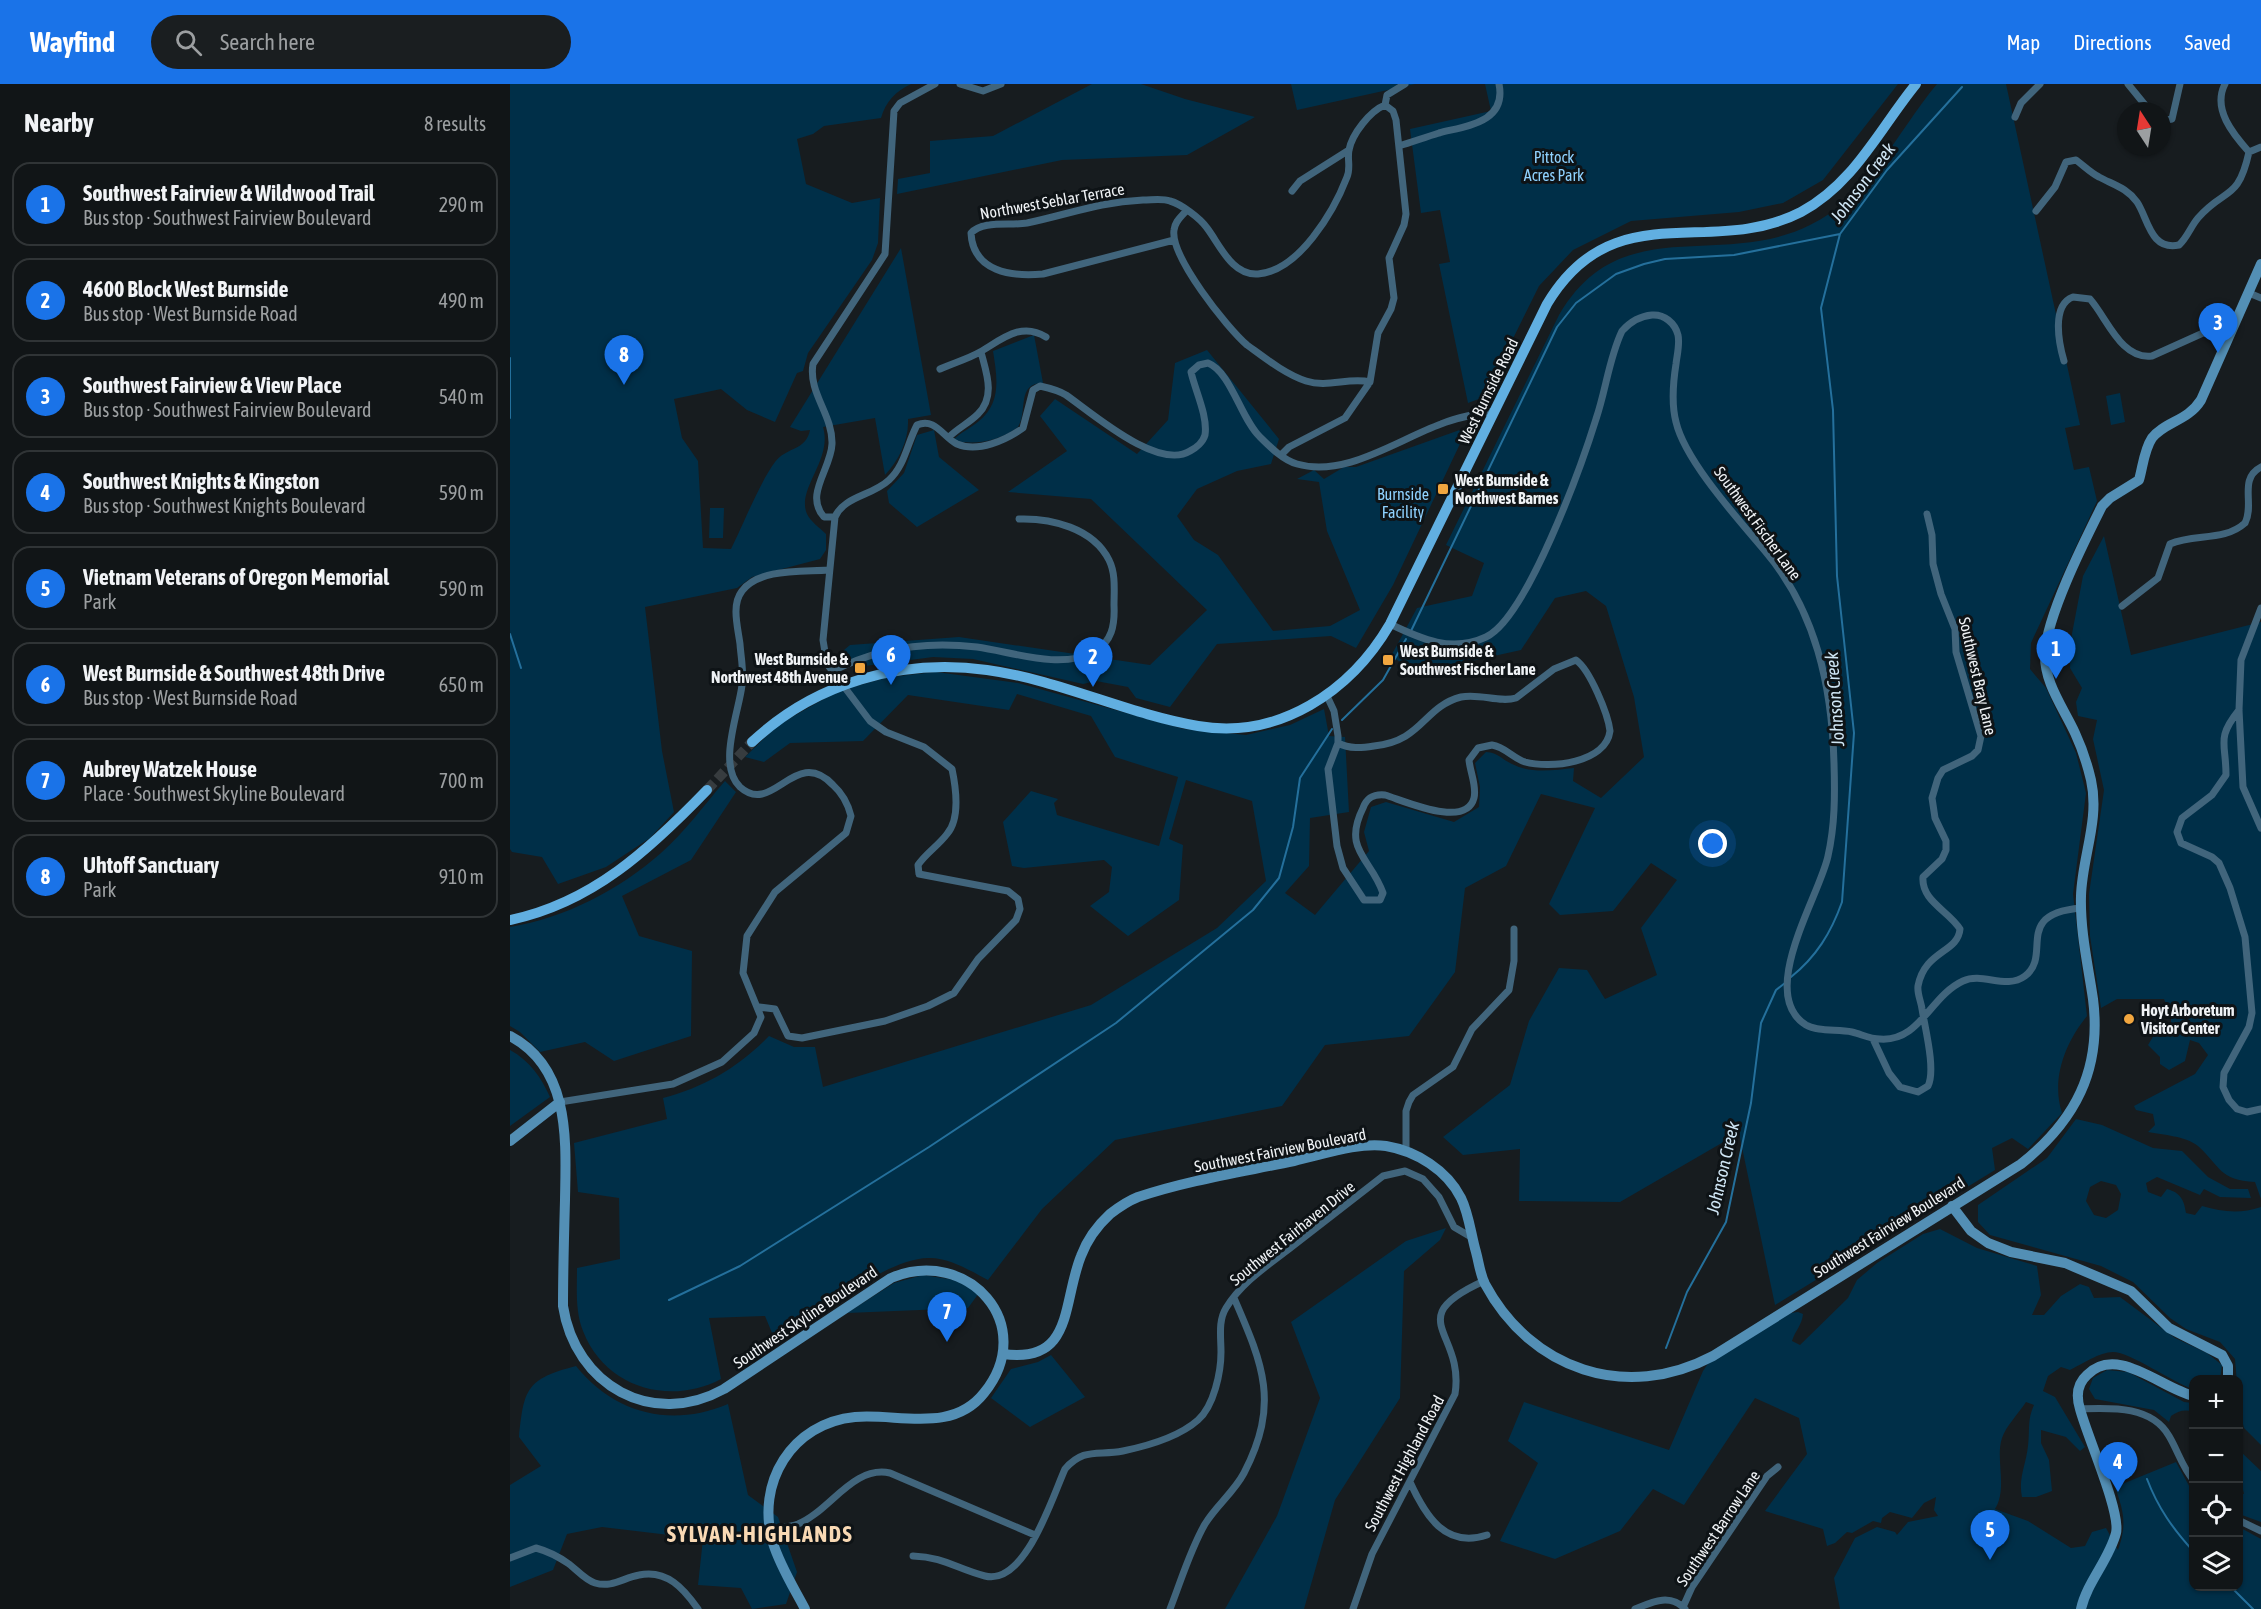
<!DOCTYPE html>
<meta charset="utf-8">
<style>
:root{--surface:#111517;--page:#1a1e20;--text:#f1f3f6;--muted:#9c9fa1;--line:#303436;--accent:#1a73e8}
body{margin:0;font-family:"Asap Condensed",sans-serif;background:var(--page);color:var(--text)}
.controls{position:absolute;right:18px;bottom:18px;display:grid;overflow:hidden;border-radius:12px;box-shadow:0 2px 4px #0004}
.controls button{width:54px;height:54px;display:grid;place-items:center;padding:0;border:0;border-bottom:2px solid var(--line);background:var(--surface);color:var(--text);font:30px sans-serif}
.compass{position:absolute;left:1607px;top:18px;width:54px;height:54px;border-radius:50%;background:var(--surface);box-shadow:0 2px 4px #0004;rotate:348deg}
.you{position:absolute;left:1203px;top:760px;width:21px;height:21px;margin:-15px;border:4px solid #fff;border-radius:50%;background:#1a73e8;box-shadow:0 0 0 9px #1a73e833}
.badge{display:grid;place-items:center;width:39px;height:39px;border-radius:50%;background:var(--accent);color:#fff;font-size:20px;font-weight:700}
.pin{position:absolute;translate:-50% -50px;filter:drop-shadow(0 2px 3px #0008)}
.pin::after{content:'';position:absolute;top:32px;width:21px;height:18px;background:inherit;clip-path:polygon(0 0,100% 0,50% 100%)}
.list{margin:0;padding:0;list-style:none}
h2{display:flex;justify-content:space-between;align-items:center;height:78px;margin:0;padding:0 24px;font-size:26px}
h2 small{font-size:20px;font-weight:400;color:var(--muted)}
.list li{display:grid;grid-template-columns:39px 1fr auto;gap:18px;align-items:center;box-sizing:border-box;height:84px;margin:0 12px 12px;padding:0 12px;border:2px solid var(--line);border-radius:18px}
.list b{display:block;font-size:22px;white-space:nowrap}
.list p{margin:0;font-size:20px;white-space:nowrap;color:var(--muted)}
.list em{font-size:20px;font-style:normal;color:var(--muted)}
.icon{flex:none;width:33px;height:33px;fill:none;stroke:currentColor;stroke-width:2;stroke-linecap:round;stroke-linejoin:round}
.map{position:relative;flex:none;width:1751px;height:1525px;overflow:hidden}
header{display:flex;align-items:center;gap:36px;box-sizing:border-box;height:84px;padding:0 30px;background:var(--accent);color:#fff}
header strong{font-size:28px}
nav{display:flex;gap:33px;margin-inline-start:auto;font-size:21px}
.search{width:420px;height:54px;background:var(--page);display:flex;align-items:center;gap:15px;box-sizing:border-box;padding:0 21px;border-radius:33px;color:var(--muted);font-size:22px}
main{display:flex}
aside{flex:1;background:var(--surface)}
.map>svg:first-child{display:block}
.green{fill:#002f48;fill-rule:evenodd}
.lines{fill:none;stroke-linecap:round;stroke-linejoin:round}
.stream{stroke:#24709c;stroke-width:2}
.primary-tunnel{stroke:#373c3f;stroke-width:10;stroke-dasharray:10 5;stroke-linecap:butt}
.street{stroke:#41657c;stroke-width:7}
.secondary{stroke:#538fb5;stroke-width:10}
.primary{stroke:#61afe1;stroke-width:10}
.poi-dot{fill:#f1a63f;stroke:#0e1316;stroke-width:2}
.labels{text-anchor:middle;stroke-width:6;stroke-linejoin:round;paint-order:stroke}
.park-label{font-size:16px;fill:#8fd2ff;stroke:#0e1316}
.street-label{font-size:16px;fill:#eff2f5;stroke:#0e1316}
.poi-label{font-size:16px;font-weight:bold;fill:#eff2f5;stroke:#0e1316;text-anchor:start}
.water-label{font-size:18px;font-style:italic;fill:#d0e6f5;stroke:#0e1316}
.district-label{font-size:22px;font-weight:bold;letter-spacing:1.5px;fill:#f9d9b4;stroke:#0e1316}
</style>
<header>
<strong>Wayfind</strong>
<div class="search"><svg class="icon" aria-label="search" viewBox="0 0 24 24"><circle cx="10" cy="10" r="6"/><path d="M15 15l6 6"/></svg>Search here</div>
<nav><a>Map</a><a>Directions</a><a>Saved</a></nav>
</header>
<main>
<aside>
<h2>Nearby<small>8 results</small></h2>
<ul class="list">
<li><span class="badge">1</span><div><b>Southwest Fairview &amp; Wildwood Trail</b><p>Bus stop · Southwest Fairview Boulevard</p></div><em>290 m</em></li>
<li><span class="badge">2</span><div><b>4600 Block West Burnside</b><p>Bus stop · West Burnside Road</p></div><em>490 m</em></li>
<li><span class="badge">3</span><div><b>Southwest Fairview &amp; View Place</b><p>Bus stop · Southwest Fairview Boulevard</p></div><em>540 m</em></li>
<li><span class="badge">4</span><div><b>Southwest Knights &amp; Kingston</b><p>Bus stop · Southwest Knights Boulevard</p></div><em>590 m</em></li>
<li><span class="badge">5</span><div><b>Vietnam Veterans of Oregon Memorial</b><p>Park</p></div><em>590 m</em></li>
<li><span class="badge">6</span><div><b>West Burnside &amp; Southwest 48th Drive</b><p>Bus stop · West Burnside Road</p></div><em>650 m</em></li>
<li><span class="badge">7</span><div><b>Aubrey Watzek House</b><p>Place · Southwest Skyline Boulevard</p></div><em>700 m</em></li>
<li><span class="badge">8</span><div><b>Uhtoff Sanctuary</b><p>Park</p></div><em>910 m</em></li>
</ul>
</aside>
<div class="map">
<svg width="1751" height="1525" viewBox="0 0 1751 1525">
<rect width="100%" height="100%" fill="#171c1f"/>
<path class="green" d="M0 0H401C385 8 376 17 371 34L314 42 303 50 287 55 296 100 342 119 370 114 368 159 362 176 298 269 293 287 287 289 265 338 237 326 211 305 164 315 172 354 188 377 193 464 221 465C233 441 250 398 265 378 276 363 296 367 300 346L291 347 280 343 391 164 421 331 398 335C399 356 389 376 375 391L365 334 313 343C323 376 286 405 297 430 300 437 310 444 316 450V466L310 475 242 493 227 504 135 523 152 667 164 728 140 754 96 783 48 800 32 773 2 768 0 765Z
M582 0H631L675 15 745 33 677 71 552 76 387 110 388 95 420 89V57L483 52Z
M781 0H905L787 26Z
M975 0H1388L1313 96 1273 119 1229 128 1121 137 1063 166 1029 202 974 313 958 319 929 180 940 178 930 126 911 129 900 45 981 27Z
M1427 0H1496L1570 341 1555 344 1564 386 1579 383 1587 417 1521 559 1520 585 1536 604 1566 669 1576 709 1563 810 1577 932C1555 959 1541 995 1552 1029L1518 1065 1502 1054 1482 1064 1485 1086 1265 1221 1229 1049 1110 1118 1009 1117 1010 1065 953 1071 933 1053 1000 1001 1019 937 1049 884 1077 886 1095 915 1147 891 1131 844 1167 796 1141 779 1103 827 1050 831 1039 820 1085 724 1031 710 996 782 955 804 945 888 899 952 815 961 772 1022 605 1056 532 1125 478 1196C461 1187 438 1173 418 1174 373 1175 304 1234 267 1261L255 1232 199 1234 211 1295C160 1322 95 1304 73 1247 65 1227 67 1205 67 1184L110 1175 109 1114 68 1108 64 1059 157 1035 153 1014C195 1003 229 983 259 952L284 963H305L313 1003 581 921 707 844 756 797 742 717 676 696 659 755 673 761 669 816 618 852 580 822 599 808 602 783 594 776 514 784 502 782 493 738 521 707 548 715 544 719 547 731 649 762 668 693 605 673 581 632 507 610 499 626 398 611 353 657 280 659 254 678 235 673 268 641 328 607 379 593 426 588 508 599 674 645 736 651 780 641 814 625 819 652 835 653 839 728 800 734 799 782 775 809 805 831 859 767 854 748 861 723 876 718 944 738 969 723 970 703 965 679 976 668C989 669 991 675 1002 680 1021 690 1044 686 1064 684L1063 697 1091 714 1134 673 1124 613 1096 522 1076 507 1045 514 1011 566 907 589 881 572 907 524 962 512 974 479 936 461 1049 231C1111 125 1210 186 1300 141 1360 112 1386 49 1427 0Z
M524 251 533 299C506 299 518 327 508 343 490 357 464 362 443 356 451 348 461 344 469 337 492 318 487 293 483 267Z
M697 266 769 355 761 380 727 387 687 405 667 432 684 456 708 471 763 547 820 542 850 526 817 447 809 398 787 395 804 386 814 395 834 383H846L958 343 883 501 846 564 821 552 707 560 660 623 626 614 618 603 586 597 573 600 463 575 423 573 355 582 322 576 340 561 449 553 640 581 697 526 581 415 498 408 557 367 530 332 545 315 627 370 658 336 665 279Z
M1610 309 1615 338 1601 341 1596 312Z
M424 346 429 373 469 406 407 443 379 419 377 407 394 389 407 351Z
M200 424H214L213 454H199Z
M1594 452 1621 571 1751 538V1115L1745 1098C1709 1096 1711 1083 1688 1062 1676 1052 1653 1051 1638 1048L1645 1041 1643 1030 1626 1026 1624 1022 1685 990 1698 971 1689 959 1680 956 1675 977 1659 986 1650 980V973L1638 961 1647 946 1661 948V933L1654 915H1607L1591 924 1580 852 1579 810 1594 706 1583 655 1587 636 1568 632 1566 618 1572 604 1560 584 1561 555 1573 492Z
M215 697 226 708 181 776 112 812 129 852 182 867 181 952 104 977 75 958 30 968 10 948 0 942V843C55 834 109 806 151 769 175 748 194 721 215 697Z
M0 966C20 977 31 993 40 1013L0 1042Z
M1566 1035 1592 1041 1643 1064 1672 1067 1698 1093 1720 1105H1738L1741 1114 1710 1113 1694 1105 1690 1111 1647 1093 1636 1099 1638 1108 1651 1113 1657 1105C1671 1109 1674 1116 1676 1129L1685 1131 1692 1122C1713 1128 1730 1130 1751 1123V1361L1734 1344 1729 1324 1725 1275 1710 1258 1676 1245 1660 1234 1623 1198 1591 1182 1480 1151 1468 1138V1121L1537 1074ZM1591 1097 1606 1101 1611 1110 1608 1126 1596 1134 1584 1131 1576 1117 1580 1103Z
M936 1144 930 1156 894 1187 890 1314 825 1416 794 1525H715L767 1432 810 1314 781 1238 896 1157Z
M1430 1145 1467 1164 1527 1182 1531 1211 1522 1231H1534L1551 1212 1570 1200 1579 1203 1584 1214 1610 1213 1665 1254 1697 1269 1712 1281 1710 1295 1684 1296 1683 1305C1662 1298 1620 1268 1603 1268 1590 1268 1572 1280 1560 1286L1551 1283 1538 1292 1533 1307 1545 1313 1575 1363 1570 1367 1556 1353 1531 1346V1359L1539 1376 1542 1407 1526 1413H1512C1508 1394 1516 1381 1518 1362 1520 1346 1517 1336 1524 1321L1516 1318C1509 1329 1496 1342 1492 1354 1485 1375 1498 1404 1485 1425L1518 1437 1561 1464 1575 1462 1582 1448 1596 1444 1608 1466C1617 1441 1614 1428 1605 1403L1666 1378 1683 1409 1684 1502H1728L1729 1443 1751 1455V1525H1330L1324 1494 1345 1454 1367 1443 1385 1448 1387 1451 1398 1438 1428 1432 1424 1426 1426 1413 1414 1419 1402 1434 1380 1428 1372 1434 1371 1439 1363 1437 1342 1449 1337 1448 1325 1459 1317 1462 1313 1445 1255 1427 1297 1370 1289 1334 1245 1314 1174 1421 1143 1405 1110 1447 1045 1475 990 1457 1028 1379 998 1357 1014 1318 1159 1366 1193 1287 1203 1272 1267 1231 1288 1228 1293 1230C1292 1241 1285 1247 1282 1257L1290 1261 1338 1214 1347 1196 1367 1179 1413 1150Z
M413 1191 445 1196 469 1209 458 1224 337 1229 384 1199Z
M541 1271 575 1313 520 1343 481 1314 501 1285 528 1278Z
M66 1282C105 1330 161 1344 218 1320L238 1411 268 1433 287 1488 276 1520 242 1525 231 1504 188 1501 193 1455 92 1443 57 1450 43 1486 0 1503V1401L31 1382 9 1353C14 1305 16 1295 66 1282Z
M1597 1286 1618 1288 1674 1318 1683 1319V1328C1675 1325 1668 1327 1661 1332L1659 1338 1644 1326 1585 1315 1579 1305 1583 1294Z
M1729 1366 1751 1387V1438L1729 1430V1409L1734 1410 1732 1401 1729 1400Z"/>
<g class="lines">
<path class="stream" d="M0 274V334
M901 547 1047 243 1066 219 1106 190 1134 180 1155 175 1224 171 1330 150
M0 550 11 584
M832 636 873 596 896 555
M1281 893C1306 873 1321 849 1332 818L1344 649 1327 492 1323 326 1311 224 1330 150 1377 86 1452 3
M159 1216 230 1182 419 1063 606 939 743 826 769 794 783 743 790 694 822 645
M1156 1264 1177 1208 1216 1138 1241 1019 1251 939 1266 906 1275 899
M1637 1395C1648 1424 1663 1445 1684 1468
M1720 1502 1743 1525"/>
<path class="primary-tunnel" d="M197 706 242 658"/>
<path class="street" d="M450 0 473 7 491 0
M1618 0 1640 27
M875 21 877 11 895 0
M1505 33 1511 19 1530 0
M1652 37 1662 35 1670 0
M889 62C902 58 916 53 929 49 955 42 997 39 989 0
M1739 68 1751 63
M782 107 790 97 839 66
M676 127C671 133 665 137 664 146 660 172 717 244 737 261 755 274 775 290 796 297 818 304 839 293 860 298
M1526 127 1545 103 1556 78 1566 76C1574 82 1581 89 1589 93 1604 101 1617 104 1627 118 1638 134 1640 167 1669 161 1677 154 1681 142 1688 134 1715 103 1728 118 1739 68 1723 50 1702 25 1715 0
M664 156 533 190C502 193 463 188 461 149 473 136 500 142 517 139 560 130 588 118 633 116 642 116 652 114 660 117 671 120 690 134 697 144 710 161 722 192 748 190 789 187 824 127 837 93 841 84 837 75 839 66 842 50 860 27 875 21
M1739 209 1751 214
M1554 277C1549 260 1541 221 1563 213L1580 215C1597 234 1611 276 1642 272L1713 240H1724
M430 285C443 279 458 275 470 268 491 256 511 237 536 253
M439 353C448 344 459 339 468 330 486 312 476 288 471 268
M771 371 779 363 835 334 860 298 868 249 881 225 884 214 879 174 894 141 896 130 886 36 883 27 875 21
M325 433H314C294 411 321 385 322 360 323 331 298 309 303 280L375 170 384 27 390 19 425 0
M1612 522 1648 494 1660 460C1684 449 1714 458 1735 439 1745 420 1728 395 1751 383
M1751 524 1731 576 1729 626 1733 703 1751 744
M880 540C911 555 942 569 976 553 1017 534 1072 380 1086 335 1096 306 1099 274 1112 247 1120 238 1130 232 1142 231 1154 230 1165 239 1168 251 1170 260 1167 271 1166 280 1163 299 1161 319 1166 338 1175 377 1229 436 1255 467 1306 527 1322 603 1324 679 1325 711 1325 741 1318 772 1310 811 1246 910 1296 941 1308 948 1327 945 1342 948 1351 950 1360 955 1370 955 1410 958 1420 912 1453 897 1473 888 1496 906 1515 892 1543 871 1502 830 1571 824
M321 588C366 564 417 557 467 563 503 568 550 586 584 568 602 558 605 541 604 521 604 507 606 490 599 476 583 444 541 434 509 435
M817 612 824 627 828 652V659L818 685 827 762 833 784 854 816H870L873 809C861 774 832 766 853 724 857 713 864 710 875 711 895 717 956 745 964 714 967 702 960 688 959 676L968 664 982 661C995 663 1003 674 1015 678 1040 685 1096 679 1100 647 1098 630 1080 586 1066 576L1044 585 1006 614C989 619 970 609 951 613 913 623 913 657 864 662 851 664 840 665 828 659
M1729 626C1706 655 1716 658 1716 691L1702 711 1672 734 1667 748 1671 759 1702 773 1709 779 1720 804 1735 853 1742 929 1739 943 1714 989 1713 1003 1719 1016 1727 1025 1737 1028 1751 1025
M249 923 265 925 278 952 292 954 375 937 418 922 444 909 468 875 506 836 510 825 508 815 498 807 409 790 408 781C416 769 428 762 437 750 450 735 446 704 442 685L414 663 376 648 360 637 317 580 313 556 325 433C334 412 362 412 379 396 395 381 397 360 407 341 425 333 433 353 447 360 468 369 496 356 513 344L523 306 530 302C539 304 548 306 556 311 582 329 648 387 680 367 686 364 693 358 695 351 698 332 685 306 681 288L689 281 698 279C721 288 731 335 750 353 760 363 773 376 787 380 835 394 887 356 931 340 948 333 966 330 984 327
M1363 955 1379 989 1390 1003 1408 1008 1418 1002C1426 986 1415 944 1412 925 1411 917 1407 910 1408 902 1415 866 1448 869 1450 845 1439 827 1411 817 1413 793L1432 775 1436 766V757L1425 734 1422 714 1428 694 1433 686 1462 672 1468 666 1471 652 1446 568 1445 545 1431 510 1423 480 1422 451 1417 430
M50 1018 163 1000 212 978 244 949 251 933 233 889 237 852 265 808 336 749 341 732C338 720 332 709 323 701 285 661 263 733 230 703 207 681 229 628 232 601 234 588 231 574 230 560 228 544 221 521 232 507 249 484 293 488 318 486
M896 1066V1027L899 1018 903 1011 943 983 962 945 999 906 1004 877V845
M1570 1325C1600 1324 1641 1321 1659 1352 1668 1367 1672 1383 1684 1397
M900 1398C915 1431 935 1465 977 1451
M1728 1436 1751 1447
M261 1446C269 1444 280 1443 288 1440 320 1427 343 1381 380 1389L525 1451
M403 1472C434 1473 447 1485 475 1492 515 1502 542 1414 555 1385 574 1363 588 1372 613 1367 637 1362 670 1352 688 1336 704 1322 711 1288 711 1268 711 1253 708 1237 716 1224 731 1199 757 1182 779 1165 810 1141 841 1117 873 1092L895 1087 913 1095 929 1113 944 1143 961 1153
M0 1474 26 1464C37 1467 49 1473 59 1480 67 1486 75 1496 85 1499 102 1504 113 1494 129 1491 157 1485 174 1505 188 1525
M1173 1523 1182 1503 1257 1392 1268 1383
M660 1525C671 1497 680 1466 695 1440 706 1422 724 1408 734 1389 770 1319 753 1281 724 1214
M843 1525 862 1470 945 1310C955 1247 890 1235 974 1197
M1125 1525C1142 1518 1160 1509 1175 1525"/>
<path class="secondary" d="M0 952C61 984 56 1057 55 1116 54 1151 53 1186 53 1222 65 1301 142 1345 214 1305L381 1194C458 1162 529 1241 474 1309 442 1350 388 1329 345 1333 282 1339 245 1399 263 1459 270 1482 284 1504 295 1525
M0 1057 50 1018
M1442 1122 1461 1147 1478 1159 1501 1168 1555 1179 1621 1207 1659 1244 1712 1271 1718 1282V1296
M493 1270C564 1280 552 1219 571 1172 577 1156 588 1141 600 1130 609 1123 618 1117 628 1113 679 1096 732 1088 784 1077 812 1071 847 1058 876 1062 906 1067 937 1086 951 1114 959 1130 961 1151 966 1168 969 1179 970 1190 975 1200 1021 1286 1116 1318 1203 1272L1511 1080C1565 1037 1592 986 1583 915 1578 881 1570 847 1571 812 1572 773 1590 736 1581 696 1577 679 1572 664 1565 649 1553 623 1534 599 1535 569 1537 531 1574 458 1592 422L1600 414 1629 396C1633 382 1634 366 1642 354 1654 338 1678 337 1691 316L1751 180
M1571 1525C1577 1498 1599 1476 1606 1449 1611 1428 1577 1352 1570 1325 1566 1312 1567 1300 1577 1291 1607 1260 1652 1305 1684 1312"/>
<path class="primary" d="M242 658C305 599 391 574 477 586 550 596 617 630 688 642 769 656 841 607 880 540L1037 220C1104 108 1200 175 1291 128 1344 100 1370 44 1406 0
M0 836C82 819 140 765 197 706"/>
</g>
<g class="poi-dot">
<rect x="927" y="399" width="12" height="12" rx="3"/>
<rect x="872" y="570" width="12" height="12" rx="3"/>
<rect x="344" y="578" width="12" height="12" rx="3"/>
<circle cx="1619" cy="935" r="6"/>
</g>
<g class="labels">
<g class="park-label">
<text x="1044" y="79">Pittock<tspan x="1044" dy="18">Acres Park</tspan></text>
<text x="893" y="416">Burnside<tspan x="893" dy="18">Facility</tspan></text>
</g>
<g class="street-label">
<text transform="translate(542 117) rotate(-10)" y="6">Northwest Seblar Terrace</text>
<text transform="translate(978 307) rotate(-64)" y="6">West Burnside Road</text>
<text transform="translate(1248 439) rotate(54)" y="6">Southwest Fischer Lane</text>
<text transform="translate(1468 592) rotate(77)" y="6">Southwest Bray Lane</text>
<text transform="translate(770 1066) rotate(-11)" y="6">Southwest Fairview Boulevard</text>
<text transform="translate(1379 1143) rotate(-32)" y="6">Southwest Fairview Boulevard</text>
<text transform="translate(782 1149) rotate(-39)" y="6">Southwest Fairhaven Drive</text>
<text transform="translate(295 1233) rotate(-34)" y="6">Southwest Skyline Boulevard</text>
<text transform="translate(894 1379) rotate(-62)" y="6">Southwest Highland Road</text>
<text transform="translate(1208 1444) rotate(-56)" y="6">Southwest Barrow Lane</text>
</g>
<g class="poi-label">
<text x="945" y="402">West Burnside &amp;<tspan x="945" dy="18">Northwest Barnes</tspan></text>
<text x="890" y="573">West Burnside &amp;<tspan x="890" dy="18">Southwest Fischer Lane</tspan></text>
<text x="338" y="581" text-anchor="end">West Burnside &amp;<tspan x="338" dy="18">Northwest 48th Avenue</tspan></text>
<text x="1631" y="932">Hoyt Arboretum<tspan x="1631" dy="18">Visitor Center</tspan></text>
</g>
<g class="water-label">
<text transform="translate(1353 99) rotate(-53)" y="6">Johnson Creek</text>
<text transform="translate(1325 615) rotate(-94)" y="6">Johnson Creek</text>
<text transform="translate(1213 1084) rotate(-77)" y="6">Johnson Creek</text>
</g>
<g class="district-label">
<text x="250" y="1458">SYLVAN-HIGHLANDS</text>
</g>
</g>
</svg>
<div class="controls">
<button>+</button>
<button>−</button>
<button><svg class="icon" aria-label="locate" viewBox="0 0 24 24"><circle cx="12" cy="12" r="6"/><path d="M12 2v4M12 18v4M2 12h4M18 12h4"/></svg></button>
<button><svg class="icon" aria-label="layers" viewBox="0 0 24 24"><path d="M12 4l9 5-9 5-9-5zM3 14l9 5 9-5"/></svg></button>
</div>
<svg class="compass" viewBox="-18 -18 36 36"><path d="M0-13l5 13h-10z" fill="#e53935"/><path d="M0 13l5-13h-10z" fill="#9c9fa1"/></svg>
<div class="you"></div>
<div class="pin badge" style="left:1546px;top:595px">1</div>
<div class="pin badge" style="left:583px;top:603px">2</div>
<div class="pin badge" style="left:1708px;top:269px">3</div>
<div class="pin badge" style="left:1608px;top:1408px">4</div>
<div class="pin badge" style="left:1480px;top:1476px">5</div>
<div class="pin badge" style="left:381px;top:601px">6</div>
<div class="pin badge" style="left:437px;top:1258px">7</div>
<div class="pin badge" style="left:114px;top:301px">8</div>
</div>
</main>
